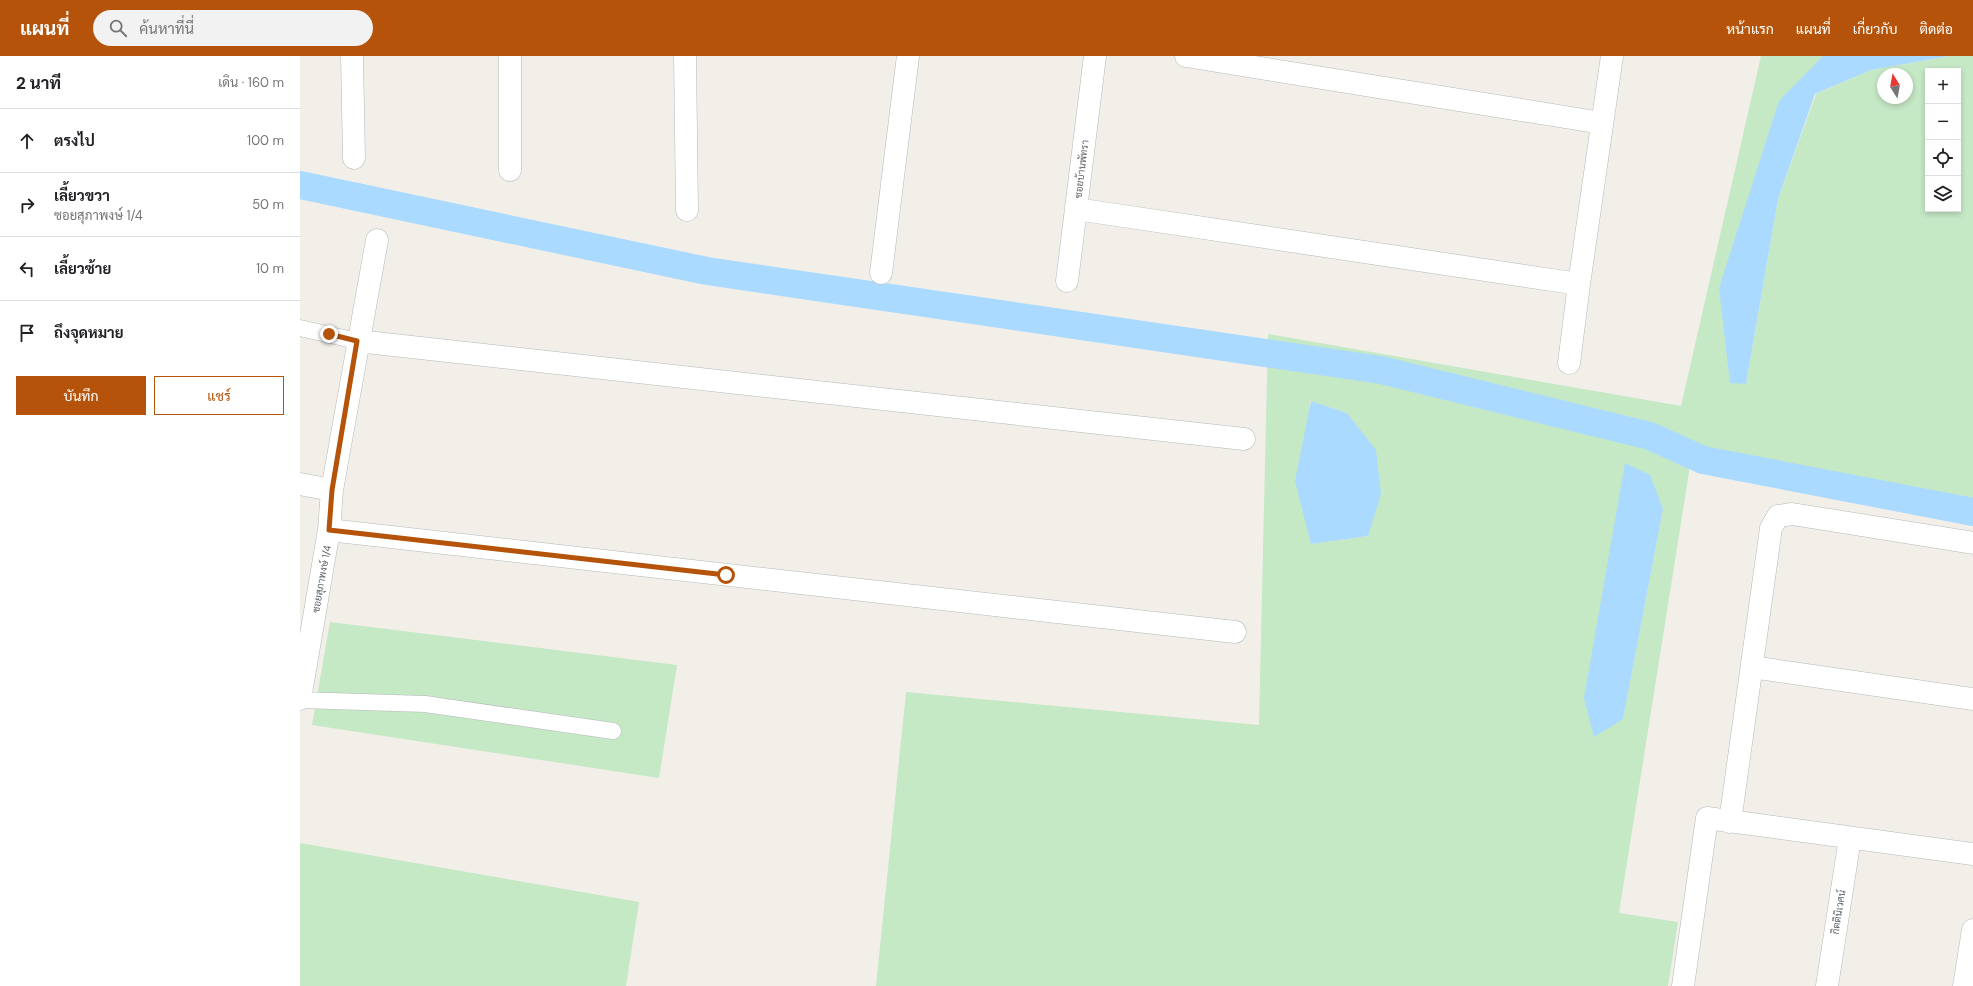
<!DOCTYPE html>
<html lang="th">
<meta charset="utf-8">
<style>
:root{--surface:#fff;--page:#f2f2f2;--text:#202124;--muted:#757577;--line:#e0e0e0;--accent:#b45309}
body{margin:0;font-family:"DM Sans",Sarabun,sans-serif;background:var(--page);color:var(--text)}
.controls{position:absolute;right:12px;top:12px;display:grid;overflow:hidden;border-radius:0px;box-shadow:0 2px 6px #0003}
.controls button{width:36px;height:36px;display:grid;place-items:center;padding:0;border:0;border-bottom:1px solid var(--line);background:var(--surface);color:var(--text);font:20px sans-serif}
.compass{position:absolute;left:1577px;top:12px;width:36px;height:36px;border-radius:50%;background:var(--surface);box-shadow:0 2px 6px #0003;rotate:349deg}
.stop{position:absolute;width:12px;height:12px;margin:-9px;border:3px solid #b45309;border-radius:50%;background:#fff}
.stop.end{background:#b45309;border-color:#fff;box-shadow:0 1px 4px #0008}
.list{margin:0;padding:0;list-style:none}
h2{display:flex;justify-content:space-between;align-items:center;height:52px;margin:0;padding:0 16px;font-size:17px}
h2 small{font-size:13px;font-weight:400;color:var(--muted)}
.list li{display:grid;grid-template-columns:26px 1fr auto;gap:12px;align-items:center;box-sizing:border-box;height:64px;padding:0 16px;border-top:1px solid var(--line)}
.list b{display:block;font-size:15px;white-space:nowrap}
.list p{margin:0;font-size:13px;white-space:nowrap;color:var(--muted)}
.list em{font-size:13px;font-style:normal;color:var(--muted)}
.actions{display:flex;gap:8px;padding:12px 16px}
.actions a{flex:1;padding:9px 0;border:1px solid var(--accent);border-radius:0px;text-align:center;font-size:14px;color:var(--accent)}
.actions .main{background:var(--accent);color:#fff}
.icon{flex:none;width:22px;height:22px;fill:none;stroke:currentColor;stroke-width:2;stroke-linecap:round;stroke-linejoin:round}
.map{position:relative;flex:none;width:1673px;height:930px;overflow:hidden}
header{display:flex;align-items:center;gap:24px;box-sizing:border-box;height:56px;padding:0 20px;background:var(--accent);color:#fff}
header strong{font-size:19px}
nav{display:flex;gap:22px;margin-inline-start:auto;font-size:14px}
.search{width:280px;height:36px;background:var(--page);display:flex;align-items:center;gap:10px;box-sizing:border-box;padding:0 14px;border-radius:22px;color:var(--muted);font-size:15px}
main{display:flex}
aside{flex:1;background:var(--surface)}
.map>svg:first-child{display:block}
.green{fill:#c5e8c5;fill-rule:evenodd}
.water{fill:#aadaff}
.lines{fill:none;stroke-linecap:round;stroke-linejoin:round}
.canal{stroke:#aadaff;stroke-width:28}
.lane-casing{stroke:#b5b8bc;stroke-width:17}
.street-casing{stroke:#b5b8bc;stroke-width:23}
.lane{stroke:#fff;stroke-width:16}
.street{stroke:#fff;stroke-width:22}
.route{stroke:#b45309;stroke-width:5}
.labels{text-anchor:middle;stroke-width:4;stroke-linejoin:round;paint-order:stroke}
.street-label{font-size:10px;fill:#5f6368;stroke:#fff}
</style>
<header>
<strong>แผนที่</strong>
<div class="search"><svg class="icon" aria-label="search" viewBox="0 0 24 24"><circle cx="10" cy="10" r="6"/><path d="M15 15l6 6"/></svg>ค้นหาที่นี่</div>
<nav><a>หน้าแรก</a><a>แผนที่</a><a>เกี่ยวกับ</a><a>ติดต่อ</a></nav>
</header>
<main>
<aside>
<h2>2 นาที<small>เดิน · 160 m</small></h2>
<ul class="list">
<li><svg class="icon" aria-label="ahead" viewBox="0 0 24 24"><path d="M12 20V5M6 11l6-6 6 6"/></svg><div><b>ตรงไป</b></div><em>100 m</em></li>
<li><svg class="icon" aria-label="right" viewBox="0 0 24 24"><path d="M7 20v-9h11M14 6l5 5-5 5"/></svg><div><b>เลี้ยวขวา</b><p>ซอยสุภาพงษ์ 1/4</p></div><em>50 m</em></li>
<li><svg class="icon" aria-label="left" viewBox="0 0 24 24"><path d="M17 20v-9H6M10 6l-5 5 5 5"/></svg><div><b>เลี้ยวซ้าย</b></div><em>10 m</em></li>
<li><svg class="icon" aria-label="arrive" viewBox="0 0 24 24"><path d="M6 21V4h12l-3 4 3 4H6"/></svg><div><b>ถึงจุดหมาย</b></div></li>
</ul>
<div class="actions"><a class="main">บันทึก</a><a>แชร์</a></div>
</aside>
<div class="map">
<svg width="1673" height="930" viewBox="0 0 1673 930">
<rect width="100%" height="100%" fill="#f1efe8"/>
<path class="green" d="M1461 0H1523L1479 46 1446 328 1478 143 1516 38 1571 14 1649 0H1673V446L1399 391 1390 410 1319 857 1378 866 1368 930H576L606 636 959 669 968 278 1381 350ZM1628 15H1658V153H1628ZM1583 18H1607V42H1583ZM1010 345 1047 357 1068 480 1011 488ZM1363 453 1323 662 1294 680Z
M30 566 377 609 359 722 12 669Z
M0 787 339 846 326 930H0Z"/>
<path class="water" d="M1523 0H1649L1571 14 1515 38 1478 143 1446 328 1430 327 1419 232 1479 45Z
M1011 345 1047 357 1076 394 1081 438 1068 480 1011 488 995 425Z
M1325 407 1350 419 1363 453 1323 663 1294 681 1284 642Z"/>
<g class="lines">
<path class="canal" d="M0 129 407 215 1081 314 1350 380 1403 404 1673 456"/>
<g class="lane-casing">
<path id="lane" d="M0 272 57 285
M0 644 125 648 313 675"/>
</g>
<g class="street-casing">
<path id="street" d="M52 0 54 102
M210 0V114
M385 0 387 154
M886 0 1302 67
M776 153 1279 228
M581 217 608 0
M767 225 795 0
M57 285 944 383
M1269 307 1279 228 1312 0
M0 428 32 434
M29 474 935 576
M1452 611 1673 643
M0 643 29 474 32 434 77 184
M1430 766 1471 472 1478 460 1492 458 1673 487
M1383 930 1407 762 1673 798
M1527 930 1550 782
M1664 930 1673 874"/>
</g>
<use href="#lane" class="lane"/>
<use href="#street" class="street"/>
</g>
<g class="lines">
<path class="route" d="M29 278 57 285 32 434 29 474 426 519"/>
</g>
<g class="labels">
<g class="street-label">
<text transform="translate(781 113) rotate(-83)" y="4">ซอยบ้านพัทรา</text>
<text transform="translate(21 523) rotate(-80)" y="4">ซอยสุภาพงษ์ 1/4</text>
<text transform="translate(1538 856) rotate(-81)" y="4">กิตตินิเวศน์</text>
</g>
</g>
</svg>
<div class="controls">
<button>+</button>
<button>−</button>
<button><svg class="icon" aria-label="locate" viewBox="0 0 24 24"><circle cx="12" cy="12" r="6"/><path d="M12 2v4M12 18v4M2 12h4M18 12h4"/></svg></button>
<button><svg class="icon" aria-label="layers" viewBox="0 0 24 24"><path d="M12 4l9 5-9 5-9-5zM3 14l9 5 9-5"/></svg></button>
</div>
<svg class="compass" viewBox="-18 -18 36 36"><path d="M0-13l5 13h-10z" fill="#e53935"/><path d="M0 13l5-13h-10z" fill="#757577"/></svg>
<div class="stop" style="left:426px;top:519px"></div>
<div class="stop end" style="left:29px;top:278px"></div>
</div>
</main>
